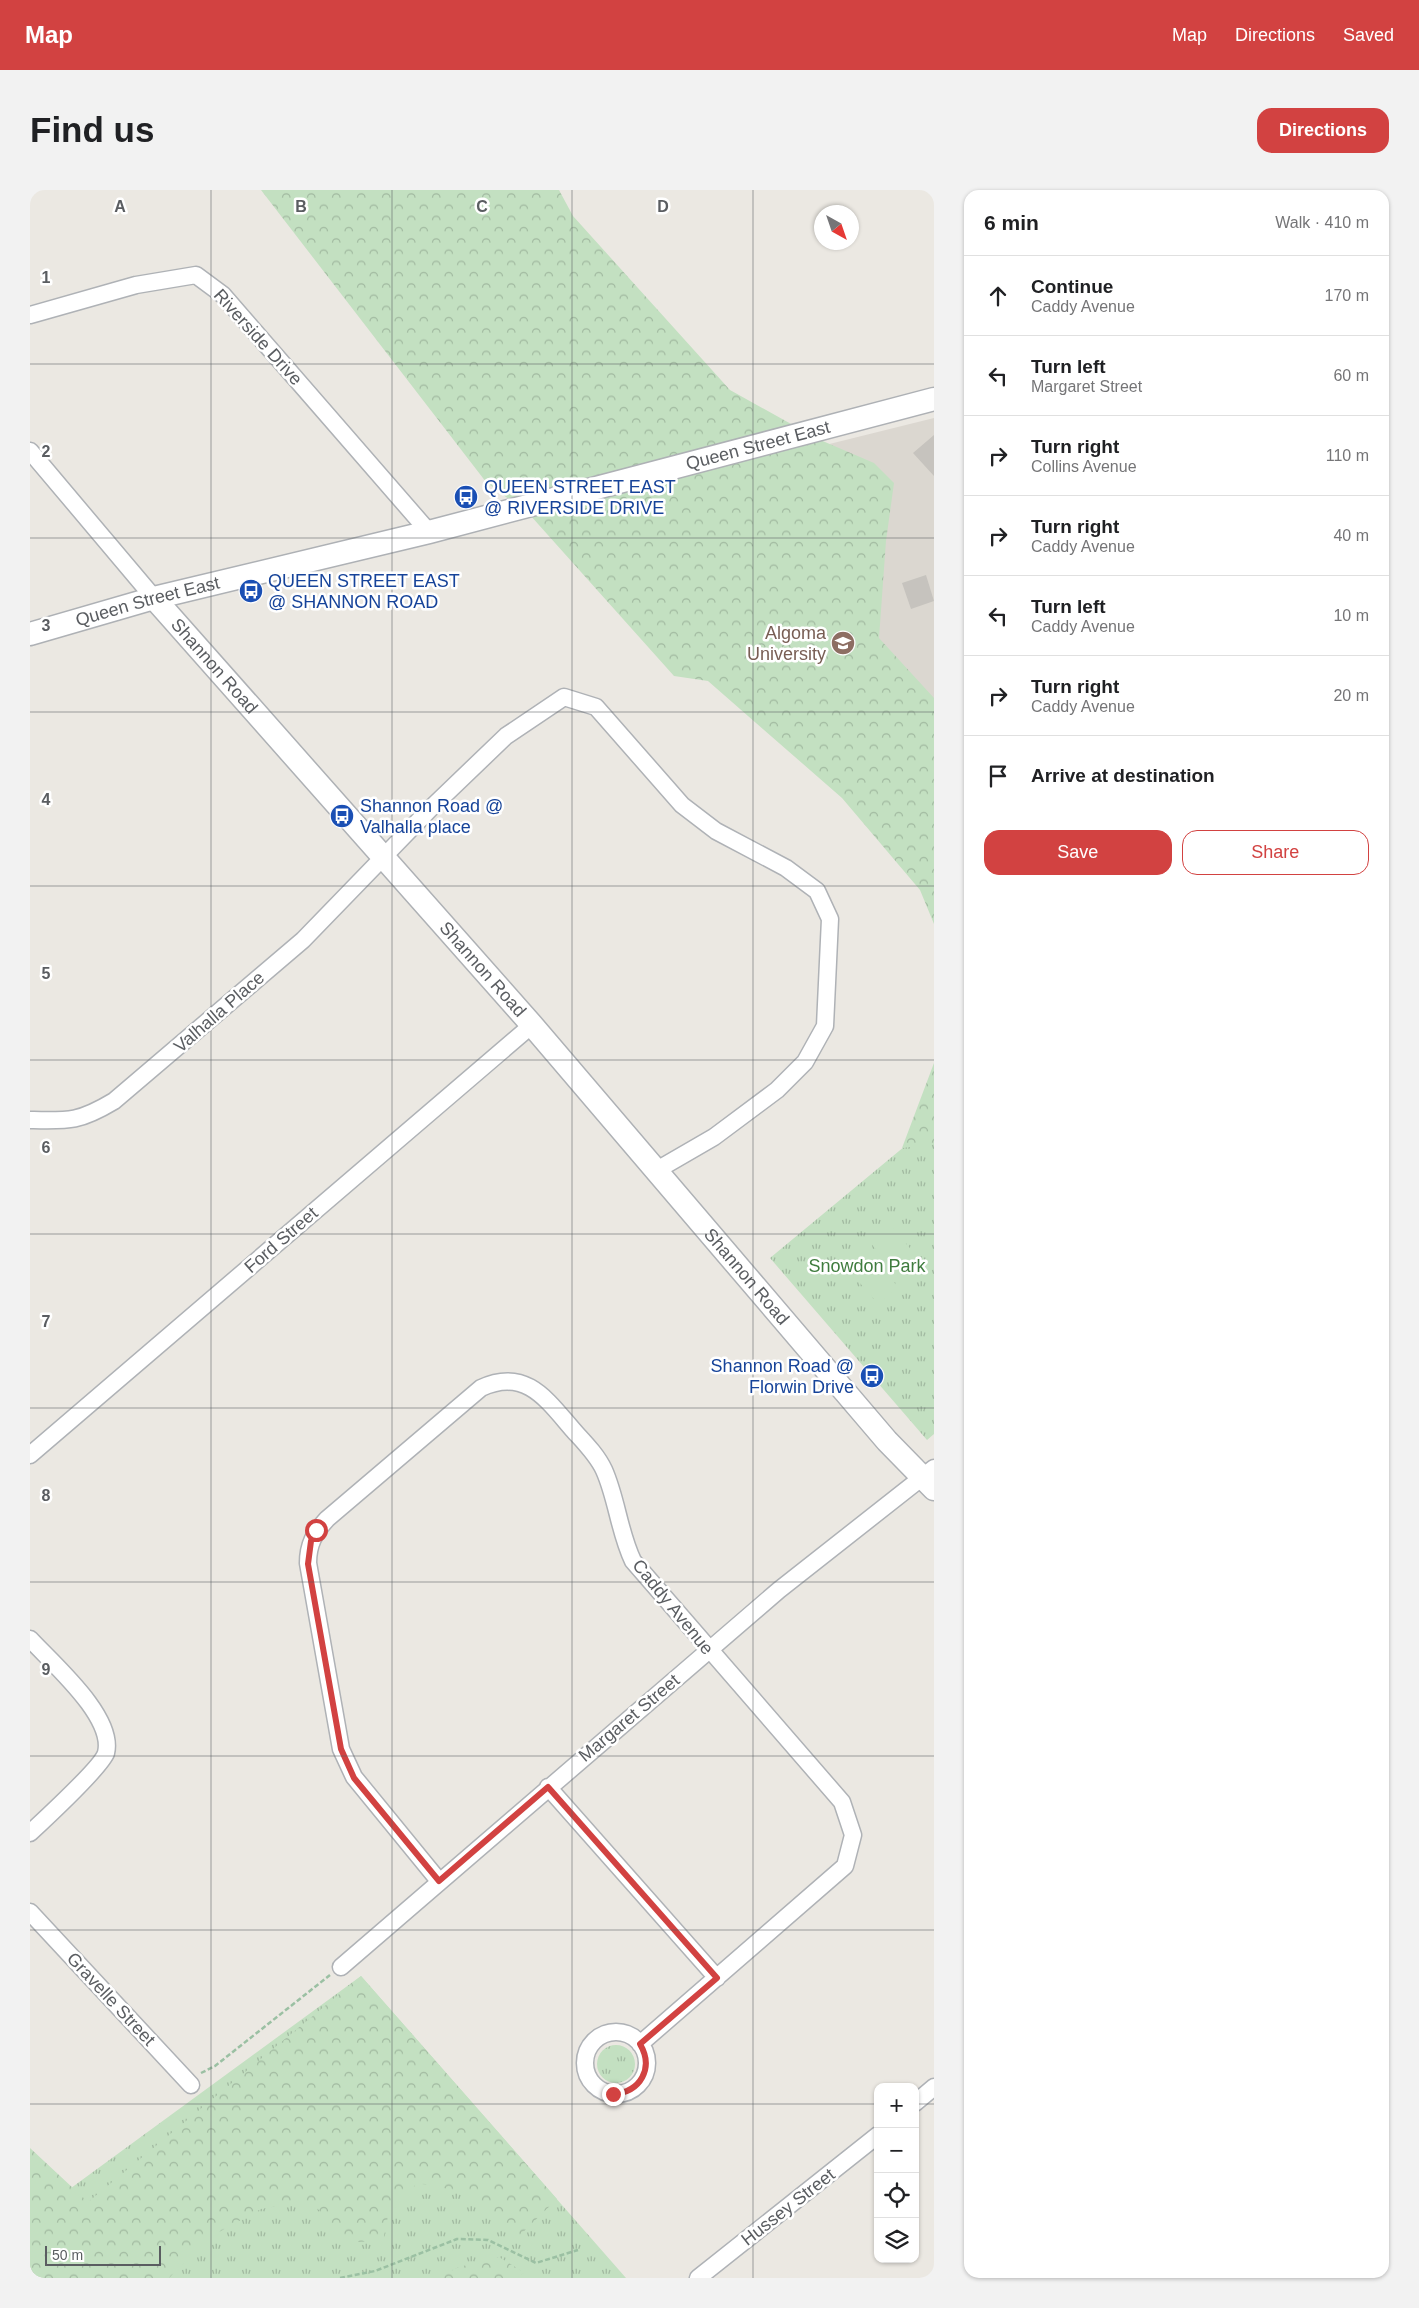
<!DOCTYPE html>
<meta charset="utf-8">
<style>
:root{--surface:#fff;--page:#f2f2f2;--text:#202124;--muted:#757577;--line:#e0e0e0;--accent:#d24241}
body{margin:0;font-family:Arial,sans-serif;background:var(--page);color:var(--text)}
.controls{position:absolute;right:15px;bottom:15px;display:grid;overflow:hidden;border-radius:10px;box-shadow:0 1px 4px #0004}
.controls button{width:45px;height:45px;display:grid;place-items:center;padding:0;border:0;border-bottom:1px solid var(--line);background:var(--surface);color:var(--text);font:25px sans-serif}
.compass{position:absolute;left:784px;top:15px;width:45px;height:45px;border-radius:50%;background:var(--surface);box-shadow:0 1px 4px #0004;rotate:140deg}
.scale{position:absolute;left:15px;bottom:12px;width:116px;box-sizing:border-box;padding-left:5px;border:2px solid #5a5d61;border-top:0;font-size:14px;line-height:18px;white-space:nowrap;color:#5a5d61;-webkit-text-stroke:4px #fff;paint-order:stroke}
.stop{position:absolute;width:15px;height:15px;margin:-11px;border:4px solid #d24241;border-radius:50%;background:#fff}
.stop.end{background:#d24241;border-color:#fff;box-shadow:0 1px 5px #0008}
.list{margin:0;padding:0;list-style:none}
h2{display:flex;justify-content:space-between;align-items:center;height:65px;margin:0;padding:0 20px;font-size:21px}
h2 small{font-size:16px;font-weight:400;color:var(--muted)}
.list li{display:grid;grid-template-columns:32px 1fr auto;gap:15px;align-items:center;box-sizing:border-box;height:80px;padding:0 20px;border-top:1px solid var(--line)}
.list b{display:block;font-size:19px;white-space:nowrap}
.list p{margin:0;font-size:16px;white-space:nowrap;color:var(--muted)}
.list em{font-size:16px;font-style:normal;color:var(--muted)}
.actions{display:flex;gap:10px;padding:15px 20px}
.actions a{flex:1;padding:11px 0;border:1px solid var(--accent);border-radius:15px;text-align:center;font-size:18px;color:var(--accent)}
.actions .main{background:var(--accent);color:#fff}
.icon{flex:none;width:28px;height:28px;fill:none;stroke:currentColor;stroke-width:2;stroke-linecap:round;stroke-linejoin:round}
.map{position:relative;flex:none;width:904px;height:2088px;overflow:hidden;border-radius:15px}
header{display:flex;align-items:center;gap:30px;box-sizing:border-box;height:70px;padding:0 25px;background:var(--accent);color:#fff}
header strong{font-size:24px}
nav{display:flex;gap:28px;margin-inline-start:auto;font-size:18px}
.intro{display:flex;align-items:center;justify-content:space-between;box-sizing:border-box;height:120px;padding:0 30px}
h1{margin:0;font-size:35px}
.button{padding:12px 22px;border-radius:15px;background:var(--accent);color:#fff;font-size:18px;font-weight:700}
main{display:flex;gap:30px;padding:0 30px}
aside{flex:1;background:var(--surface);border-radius:15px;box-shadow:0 1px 4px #0004}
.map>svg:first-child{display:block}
.education{fill:#dbd7d0}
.grass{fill:url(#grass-tufts)}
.forest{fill:url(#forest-crowns)}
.pitch{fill:#c3e0c1}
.building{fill:#c6c3be}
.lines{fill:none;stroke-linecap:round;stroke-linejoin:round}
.street-casing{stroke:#afb2b6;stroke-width:19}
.secondary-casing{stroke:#aeb1b5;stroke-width:25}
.path{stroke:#9bc0a3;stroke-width:2.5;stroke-dasharray:5 2.5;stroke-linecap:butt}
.street{stroke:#fff;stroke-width:16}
.secondary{stroke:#fff;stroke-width:22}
.route{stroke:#d24241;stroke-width:6}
.grid{fill:none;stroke:#5a5d61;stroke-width:1;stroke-opacity:0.55}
.labels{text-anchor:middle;stroke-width:5;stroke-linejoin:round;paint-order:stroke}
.street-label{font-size:18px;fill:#5a5d61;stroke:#fff}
.transit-label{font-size:18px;fill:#164399;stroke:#fff;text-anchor:start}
.education-label{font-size:18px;fill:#785e54;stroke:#fff;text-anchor:end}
.park-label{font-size:18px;fill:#3f7c3e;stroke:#fff}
.grid-label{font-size:16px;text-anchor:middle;font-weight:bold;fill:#5a5d61;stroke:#fff;stroke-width:5;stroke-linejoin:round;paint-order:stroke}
</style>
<header>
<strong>Map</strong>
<nav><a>Map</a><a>Directions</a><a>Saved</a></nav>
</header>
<div class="intro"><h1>Find us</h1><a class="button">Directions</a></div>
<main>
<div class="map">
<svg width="904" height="2088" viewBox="0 0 904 2088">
<defs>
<pattern id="grass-tufts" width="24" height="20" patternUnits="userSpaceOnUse" patternTransform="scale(1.25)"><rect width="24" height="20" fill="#c3e0c1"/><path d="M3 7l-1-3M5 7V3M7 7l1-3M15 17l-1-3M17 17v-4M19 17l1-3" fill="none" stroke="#a1b9a0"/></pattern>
<pattern id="forest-crowns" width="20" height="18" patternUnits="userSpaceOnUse" patternTransform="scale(1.25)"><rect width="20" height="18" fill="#c3e0c1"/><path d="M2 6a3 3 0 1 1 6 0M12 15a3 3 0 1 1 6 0" fill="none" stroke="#a1b9a0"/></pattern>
</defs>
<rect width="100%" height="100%" fill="#ebe8e2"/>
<path class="education" d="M904 228V682L606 302Z"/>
<path class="grass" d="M904 932V1244L897 1250 740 1068Z
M331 1786 596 2088H0V2028Z
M567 1874a19 19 0 1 1 38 0a19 19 0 1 1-38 0Z"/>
<path class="forest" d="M231 0H529L543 26 700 200 788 249 844 273 864 293 856 351 849 448 904 508V734L890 700 812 608 678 491 644 486 500 325 456 292Z
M904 873V954L872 958Z
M331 1786 527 2009 486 2049 439 2003 387 1993 358 2026 353 2051 328 2052 300 2043 289 2020 275 2011 231 2019 180 2047 139 2088H0V1958L58 2012Z
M469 2067 495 2083 481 2088H406L429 2077Z"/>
<path class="pitch" d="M858 1032 894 1075 874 1092 837 1049Z
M832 1054 868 1097 848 1114 811 1071Z"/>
<path class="building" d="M904 245V286L883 263Z
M896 385 904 411 881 419 872 393Z"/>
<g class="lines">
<g class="street-casing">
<path id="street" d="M0 125 106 95 166 85 193 105 399 342
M0 261 124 408
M0 930C39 931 49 932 84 911L273 750 400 619 476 546 534 507 566 517 652 615 686 641 756 678 787 701 800 729 795 836 775 872 747 900 684 947 627 980
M0 1265 502 835
M0 1449C23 1474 85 1527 76 1563 72 1576 14 1630 0 1643
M518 1597 687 1788
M409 1691 324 1587 311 1559 278 1373C278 1355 284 1343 297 1329L451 1198C496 1177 517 1210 544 1241 555 1253 567 1265 574 1280 587 1309 589 1342 603 1371L812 1612 823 1645 815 1676 610 1854
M0 1722 161 1895
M311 1777 749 1400 904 1278
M555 1873a31 31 0 1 1 62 0a31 31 0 1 1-62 0Z
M885 1913 904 1897
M668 2088 848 1945"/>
</g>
<g class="secondary-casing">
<g id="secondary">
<path id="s1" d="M124 408 502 835 857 1251 904 1299"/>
<path id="s2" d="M0 444 124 408 399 342 904 209"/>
</g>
</g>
<path class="path" d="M171 1883 185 1876 300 1785
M310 2088 345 2081 427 2049 458 2050 506 2073 548 2060"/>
<use href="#street" class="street"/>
<use href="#secondary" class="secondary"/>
</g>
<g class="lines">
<path class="route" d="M286 1340 281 1351 278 1374 311 1559 324 1588 409 1691 518 1597 687 1788 610 1854C624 1878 611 1902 583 1904"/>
</g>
<path class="grid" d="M181 0V2088M362 0V2088M542 0V2088M723 0V2088M0 174H904M0 348H904M0 522H904M0 696H904M0 870H904M0 1044H904M0 1218H904M0 1392H904M0 1566H904M0 1740H904M0 1914H848M885 1914H904"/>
<defs>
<g id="bus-disc" transform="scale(1.25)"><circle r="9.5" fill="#1a4fb4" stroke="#fff"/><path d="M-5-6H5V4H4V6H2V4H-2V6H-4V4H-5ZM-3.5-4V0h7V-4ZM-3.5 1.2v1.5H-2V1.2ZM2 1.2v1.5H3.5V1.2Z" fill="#fff"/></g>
<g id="university-disc" transform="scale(1.25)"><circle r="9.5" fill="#8d6e63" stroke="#fff"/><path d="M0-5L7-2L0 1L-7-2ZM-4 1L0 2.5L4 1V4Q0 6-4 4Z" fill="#fff"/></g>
</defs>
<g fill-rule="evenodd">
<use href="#bus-disc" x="436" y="307"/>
<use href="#bus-disc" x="221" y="401"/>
<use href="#university-disc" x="813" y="453"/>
<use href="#bus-disc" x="312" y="626"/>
<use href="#bus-disc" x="842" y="1186"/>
</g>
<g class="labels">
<g class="street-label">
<text transform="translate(228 147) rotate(48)" y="6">Riverside Drive</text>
<text dy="6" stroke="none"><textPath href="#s2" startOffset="752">Queen Street East</textPath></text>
<text dy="6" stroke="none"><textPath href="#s2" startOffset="122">Queen Street East</textPath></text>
<text dy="6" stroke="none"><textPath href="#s1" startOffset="91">Shannon Road</textPath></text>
<text dy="6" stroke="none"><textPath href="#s1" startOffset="496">Shannon Road</textPath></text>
<text transform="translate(189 822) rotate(-41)" y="6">Valhalla Place</text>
<text transform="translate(251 1050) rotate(-41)" y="6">Ford Street</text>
<text dy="6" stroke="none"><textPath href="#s1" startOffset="901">Shannon Road</textPath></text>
<text transform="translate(643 1417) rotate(51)" y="6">Caddy Avenue</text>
<text transform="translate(599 1528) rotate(-40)" y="6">Margaret Street</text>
<text transform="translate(81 1809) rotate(47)" y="6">Gravelle Street</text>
<text transform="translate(758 2017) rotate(-38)" y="6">Hussey Street</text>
</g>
<g class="transit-label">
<text x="454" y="303">QUEEN STREET EAST<tspan x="454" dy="21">@ RIVERSIDE DRIVE</tspan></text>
<text x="238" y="397">QUEEN STREET EAST<tspan x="238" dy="21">@ SHANNON ROAD</tspan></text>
<text x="330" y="622">Shannon Road @<tspan x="330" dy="21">Valhalla place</tspan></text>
<text x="824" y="1182" text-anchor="end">Shannon Road @<tspan x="824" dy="21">Florwin Drive</tspan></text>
</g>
<g class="education-label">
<text x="796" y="449">Algoma<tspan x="796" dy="21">University</tspan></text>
</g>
<g class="park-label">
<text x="837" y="1082">Snowdon Park</text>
</g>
</g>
<g class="grid-label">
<text x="90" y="22">A</text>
<text x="271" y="22">B</text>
<text x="452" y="22">C</text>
<text x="633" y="22">D</text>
<text x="16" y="93">1</text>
<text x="16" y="267">2</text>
<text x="16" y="441">3</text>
<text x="16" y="615">4</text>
<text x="16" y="789">5</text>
<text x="16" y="963">6</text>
<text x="16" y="1137">7</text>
<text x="16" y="1311">8</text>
<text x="16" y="1485">9</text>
</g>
</svg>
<div class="controls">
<button>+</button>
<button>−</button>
<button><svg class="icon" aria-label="locate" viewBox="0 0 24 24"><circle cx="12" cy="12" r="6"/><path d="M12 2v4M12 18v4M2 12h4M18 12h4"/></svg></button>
<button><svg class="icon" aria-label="layers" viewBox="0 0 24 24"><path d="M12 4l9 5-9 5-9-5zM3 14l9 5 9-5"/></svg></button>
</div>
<svg class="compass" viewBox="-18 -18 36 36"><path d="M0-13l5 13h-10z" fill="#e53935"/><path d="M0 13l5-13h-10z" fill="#757577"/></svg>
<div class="scale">50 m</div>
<div class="stop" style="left:286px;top:1340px"></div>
<div class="stop end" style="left:583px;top:1904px"></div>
</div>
<aside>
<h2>6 min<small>Walk · 410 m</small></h2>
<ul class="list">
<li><svg class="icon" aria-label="ahead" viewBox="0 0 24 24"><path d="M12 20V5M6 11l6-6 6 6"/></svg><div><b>Continue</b><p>Caddy Avenue</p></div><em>170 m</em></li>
<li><svg class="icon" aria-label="left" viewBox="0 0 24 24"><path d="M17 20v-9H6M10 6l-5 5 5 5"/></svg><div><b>Turn left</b><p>Margaret Street</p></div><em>60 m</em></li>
<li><svg class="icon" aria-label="right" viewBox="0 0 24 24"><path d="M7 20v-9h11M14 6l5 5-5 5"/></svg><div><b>Turn right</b><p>Collins Avenue</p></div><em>110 m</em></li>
<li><svg class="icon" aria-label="right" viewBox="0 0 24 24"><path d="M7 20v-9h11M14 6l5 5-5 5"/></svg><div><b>Turn right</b><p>Caddy Avenue</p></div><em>40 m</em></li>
<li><svg class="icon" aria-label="left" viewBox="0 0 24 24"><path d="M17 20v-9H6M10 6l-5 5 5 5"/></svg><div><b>Turn left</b><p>Caddy Avenue</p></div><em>10 m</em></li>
<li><svg class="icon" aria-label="right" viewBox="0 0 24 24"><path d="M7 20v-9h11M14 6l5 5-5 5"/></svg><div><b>Turn right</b><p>Caddy Avenue</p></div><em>20 m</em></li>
<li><svg class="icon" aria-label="arrive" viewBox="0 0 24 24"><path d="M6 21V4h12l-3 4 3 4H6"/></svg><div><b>Arrive at destination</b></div></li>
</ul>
<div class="actions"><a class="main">Save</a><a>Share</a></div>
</aside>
</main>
